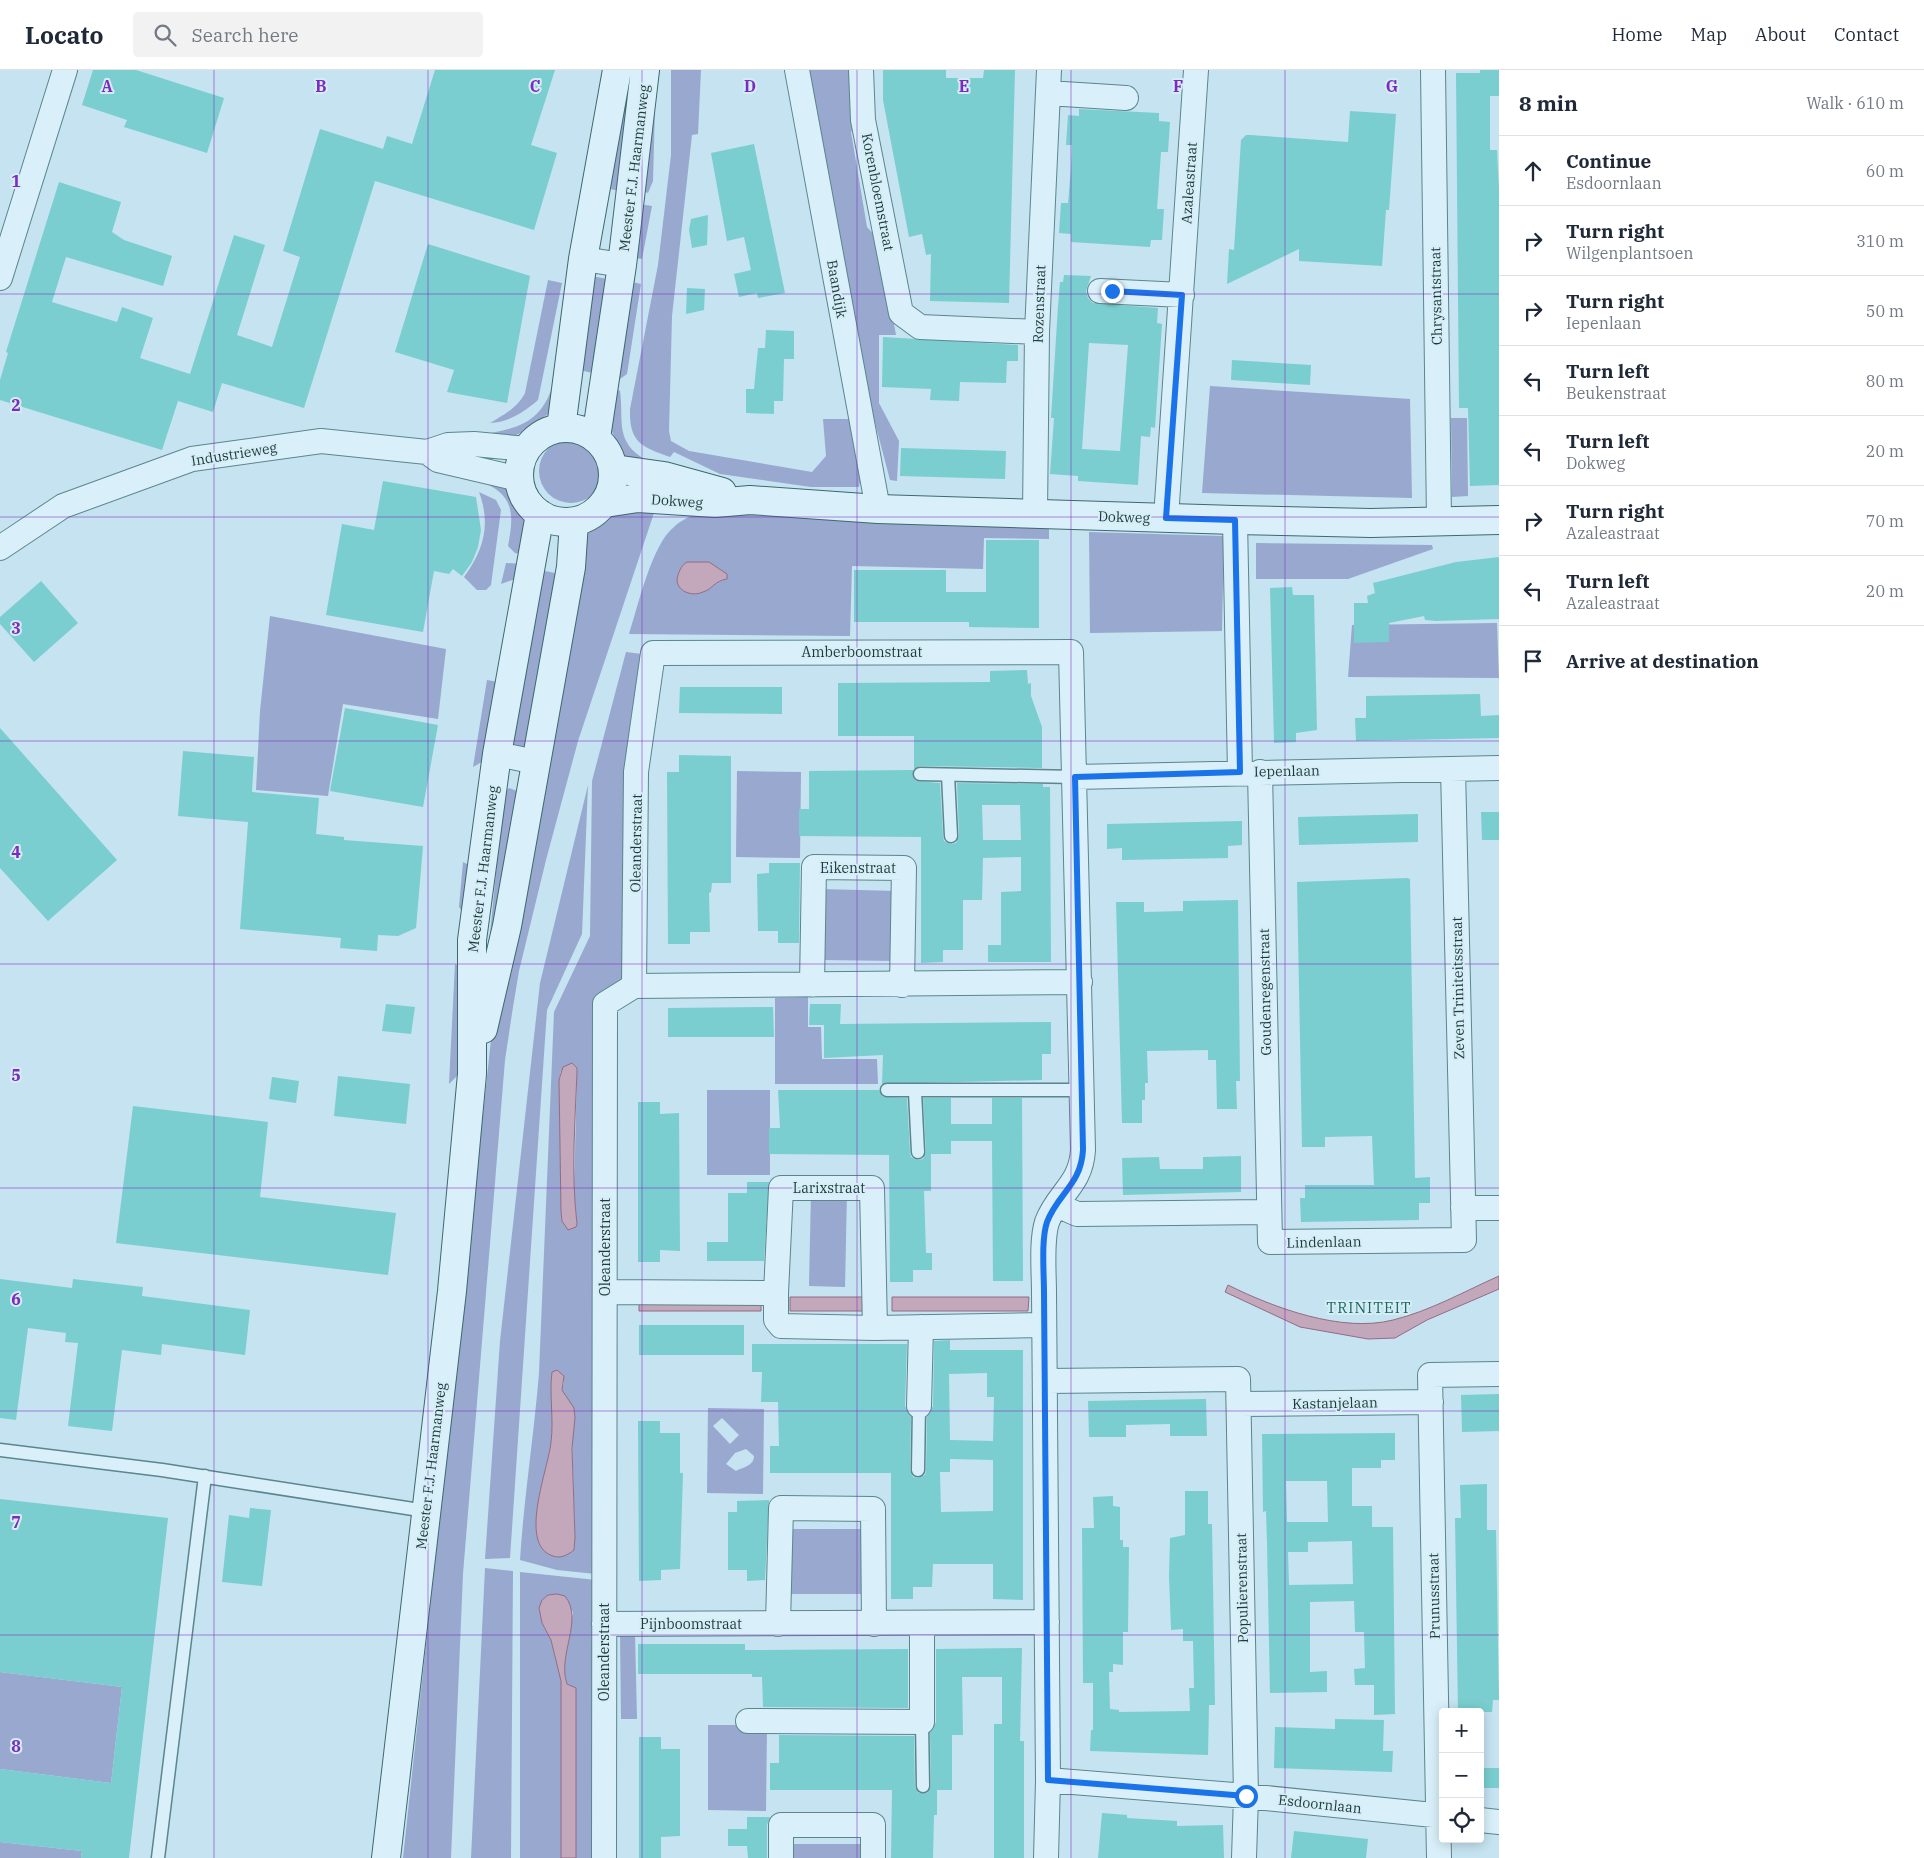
<!DOCTYPE html>
<meta charset="utf-8">
<style>
:root{--surface:#fff;--page:#f2f2f3;--text:#1f2937;--muted:#747a83;--line:#e0e1e3}
body{margin:0;font-family:"IBM Plex Serif",serif;background:var(--page);color:var(--text)}
.controls{position:absolute;right:15px;bottom:15px;display:grid;overflow:hidden;border-radius:5px;box-shadow:0 2px 12px #0003}
.controls button{width:45px;height:45px;display:grid;place-items:center;padding:0;border:0;border-bottom:1px solid var(--line);background:var(--surface);color:var(--text);font:25px sans-serif}
.stop{position:absolute;width:15px;height:15px;margin:-11px;border:4px solid #1a73e8;border-radius:50%;background:#fff}
.stop.end{background:#1a73e8;border-color:#fff;box-shadow:0 1px 5px #0008}
.list{margin:0;padding:0;list-style:none}
h2{display:flex;justify-content:space-between;align-items:center;height:65px;margin:0;padding:0 20px;font-size:21px}
h2 small{font-size:16px;font-weight:400;color:var(--muted)}
.list li{display:grid;grid-template-columns:32px 1fr auto;gap:15px;align-items:center;box-sizing:border-box;height:70px;padding:0 20px;border-top:1px solid var(--line)}
.list b{display:block;font-size:19px;white-space:nowrap}
.list p{margin:0;font-size:16px;white-space:nowrap;color:var(--muted)}
.list em{font-size:16px;font-style:normal;color:var(--muted)}
.icon{flex:none;width:28px;height:28px;fill:none;stroke:currentColor;stroke-width:2;stroke-linecap:round;stroke-linejoin:round}
.map{position:relative;flex:none;width:1499px;height:1788px;overflow:hidden}
header{display:flex;align-items:center;gap:30px;box-sizing:border-box;height:70px;padding:0 25px;background:var(--surface);border-bottom:1px solid var(--line)}
header strong{font-size:24px}
nav{display:flex;gap:28px;margin-inline-start:auto;font-size:18px}
.search{width:350px;height:45px;background:var(--page);display:flex;align-items:center;gap:12px;box-sizing:border-box;padding:0 18px;border-radius:5px;color:var(--muted);font-size:19px}
main{display:flex}
aside{flex:1;background:var(--surface)}
.map>svg:first-child{display:block}
.green{fill:#98a8cf;fill-rule:evenodd}
.water{fill:#c3a7bb;stroke:#926d85}
.building{fill:#7acecf;fill-rule:evenodd}
.lines{fill:none;stroke-linecap:round;stroke-linejoin:round}
.lane-casing{stroke:#5a868c;stroke-width:15}
.street-casing{stroke:#5a868c;stroke-width:26}
.secondary-casing{stroke:#3d696e;stroke-width:30}
.lane{stroke:#d9f0fa;stroke-width:12}
.street{stroke:#d9f0fa;stroke-width:24}
.secondary{stroke:#d9f0fa;stroke-width:28}
.route{stroke:#1a73e8;stroke-width:6}
.grid{fill:none;stroke:#7b2cbf;stroke-width:1;stroke-opacity:0.55}
.labels{text-anchor:middle;stroke-width:4;stroke-linejoin:round;paint-order:stroke}
.street-label{font-size:14px;fill:#1f393b;stroke:#d5edf7}
.neighbourhood-label{font-size:15px;letter-spacing:1px;fill:#1c695a;stroke:#d5edf7}
.grid-label{font-size:16px;text-anchor:middle;font-weight:bold;fill:#7b2cbf;stroke:#d5edf7;stroke-width:4;stroke-linejoin:round;paint-order:stroke}
</style>
<header>
<strong>Locato</strong>
<div class="search"><svg class="icon" aria-label="search" viewBox="0 0 24 24"><circle cx="10" cy="10" r="6"/><path d="M15 15l6 6"/></svg>Search here</div>
<nav><a>Home</a><a>Map</a><a>About</a><a>Contact</a></nav>
</header>
<main>
<div class="map">
<svg width="1499" height="1788" viewBox="0 0 1499 1788">
<rect width="100%" height="100%" fill="#c5e3f0"/>
<path class="green" d="M625 0H638L624 122 606 118Z
M656 0 653 111 648 123 639 120Z
M671 0H701L698 64 692 65 672 246 669 361 671 371 689 381 812 402 826 386 823 349H850L860 411 859 417H811L720 404 674 382 670 387C642 377 629 373 630 339L658 195 671 85Z
M809 0H854L858 53 851 62 867 157 878 169 896 265H879V333L899 371 897 411 890 410 858 288Z
M639 134 652 136 642 189 629 187Z
M592 206 612 210 597 304 575 299Z
M548 210 562 213 538 330C524 342 509 352 490 353 504 345 518 337 525 323Z
M628 211 641 214 627 304 620 309 611 307Z
M555 308 554 334 548 344 523 362 509 368 482 365C523 357 543 352 555 308Z
M1210 316 1410 329 1412 428 1202 423Z
M614 317 620 321C624 350 614 372 646 390L634 394 624 385 607 352Z
M1451 348H1467L1468 426 1452 427Z
M539 401a32 32 0 1 1 64 0a32 32 0 1 1-64 0Z
M477 410 511 418 526 445V485L515 483 508 476C515 441 513 423 477 410Z
M479 422 496 430 501 440 491 515 486 520H477L464 507C484 480 491 454 479 422Z
M653 436 654 443 578 671 546 790 519 901 513 937 505 990 463 1504 451 1788H403L494 942 585 460 615 439Z
M697 443 1049 456V469L984 468 983 499 852 496 850 566 629 564C638 536 652 474 674 457 680 451 689 447 697 443ZM687 492H709L727 509C707 514 706 526 682 520Z
M1089 462 1224 466 1222 561 1090 563Z
M1256 473 1432 475 1433 479 1348 509H1256Z
M506 493 523 494 521 507 501 514Z
M540 500 560 504 530 674C523 678 516 678 509 673Z
M270 546 446 579 438 649 343 634 328 726 256 720 260 641Z
M1497 553 1499 608 1348 607 1352 555Z
M626 582 642 584 624 909 596 930V1504L557 1500 520 1490C524 1427 534 1365 539 1303L554 942 590 866 592 711ZM577 998 574 1124 577 1154 562 1151 559 1010 561 1001ZM551 1311 564 1312 562 1320 572 1364 575 1467 574 1480 564 1486 539 1427 551 1376 553 1355Z
M487 610 504 613 487 689 473 697Z
M737 701 801 702 800 788 736 787Z
M588 715 582 864 547 940 510 1488 485 1489 500 1271 540 913Z
M509 718 520 722 488 884 504 722Z
M463 792 471 796 462 841 459 837Z
M820 819 897 821V891L821 890Z
M455 894 464 899 457 1006 449 1014Z
M808 927V957H821L822 989H877L878 1014H775V928Z
M707 1020H770V1105H707Z
M811 1122H847L845 1217 809 1216Z
M708 1338 764 1339 763 1424 707 1423ZM722 1348 739 1365 730 1374 713 1356ZM746 1379 754 1386C754 1396 743 1397 736 1401L726 1394 735 1383Z
M790 1459H867V1524H790Z
M485 1498 513 1501 511 1788H471Z
M520 1502 596 1510V1788H576V1618L567 1614 563 1598 573 1542 557 1524 548 1525 542 1530V1553L551 1570 561 1611V1788H520Z
M620 1563H635L637 1649H621Z
M0 1602 122 1617 111 1713 0 1699Z
M708 1655H767L766 1741 708 1740Z
M0 1772 82 1781 81 1788H0Z
M790 1774H867V1788H790Z"/>
<path class="water" d="M687 492H709L727 504V509C714 511 713 519 703 522 690 528 673 519 678 505 680 499 682 495 687 492Z
M572 993 577 998V1002C575 1053 571 1103 577 1154L576 1157 568 1160 562 1151 561 1142 559 1010 563 997Z
M1499 1206V1219L1427 1250 1395 1268 1368 1269 1300 1257 1225 1222 1228 1215C1274 1238 1342 1263 1393 1250 1430 1241 1465 1221 1499 1206Z
M761 1227V1241H639V1228Z
M790 1227H867V1241H790Z
M892 1227H1029L1028 1241H892Z
M557 1300 564 1306 562 1320 574 1338 575 1348 572 1378 575 1467 574 1480C568 1485 560 1489 553 1486 517 1475 549 1397 551 1372 554 1349 549 1325 552 1302Z
M557 1524 565 1526C584 1550 557 1585 567 1614L576 1618V1788H561V1611L551 1570 542 1553 539 1538 542 1530 548 1525Z"/>
<path class="building" d="M93 0H136L224 28 207 83 124 57 127 50 82 35Z
M435 0H555L531 75 557 83 534 160 375 111 304 338 222 313 213 342 178 331 162 380 0 330V310L8 283 6 282 59 112 121 132 112 162 124 170 172 186 163 216 66 187 52 232 117 252 122 237 153 248 140 288 190 304 234 165 265 175 237 265 272 277 300 187 283 181 320 59 383 79 387 66 412 74Z
M883 0H946V8H983L984 0H1015L1009 233 930 231 931 184 926 185 922 164 909 167 883 30Z
M1480 0H1499V26H1490V80H1497L1499 118V415L1470 416 1468 338H1459L1456 3H1480Z
M1079 39 1159 43V51L1170 52 1168 82H1161L1157 139H1164L1162 170H1151L1150 177 1071 172V164L1059 163 1061 133H1068L1071 98 1072 75H1066L1068 45 1079 46Z
M1350 41 1396 44 1389 140H1386L1382 196 1299 191V179L1227 214 1229 179 1234 180 1241 70 1246 65H1250L1348 72Z
M754 74 785 223 758 228 757 223 739 227 734 204 751 200 744 167 727 171 711 83Z
M708 145 707 175 692 178 689 160 691 149Z
M428 174 530 206 507 333 447 322 454 300 395 282Z
M1064 205 1091 206 1086 221 1088 228 1093 233 1158 238 1157 253 1162 254 1155 358 1151 357 1150 367 1141 366 1138 415 1078 411V406L1050 404 1054 348H1051L1058 236 1060 212H1063ZM1089 273 1128 275 1120 381 1082 379Z
M687 218 705 219 704 240 686 244Z
M766 260 794 261V289H784L783 331H774V344L746 343V319H754L758 278H765Z
M883 267 1018 275V291H1007L1006 313 960 312 959 331 930 330 931 319 882 317Z
M1232 290 1311 295 1310 315 1231 310Z
M901 378 1006 381 1005 409 900 406Z
M383 411 476 427 481 460 478 477 472 492 462 506 453 499 449 504 434 501 423 562 326 545 342 454 374 460Z
M986 470H1039V558L969 557V552H854V500H946V522H986Z
M1499 487V549L1436 551 1425 550 1424 546 1389 553V572L1354 573V533H1368L1367 526 1375 523 1373 513 1456 492Z
M41 511 78 553 34 592 0 554V547Z
M1292 517 1293 525H1314L1317 660 1296 663V672L1274 673 1270 518Z
M1027 600 1028 614 1031 613V626L1042 657V698L920 696 914 699V666H838V613L990 612V601Z
M680 617H782V644L679 643Z
M1480 624 1481 646 1499 645V668L1356 671 1355 648H1366V626Z
M345 638 438 655 423 737 330 721Z
M0 658 117 790 48 851 0 798Z
M183 681 254 687 252 722 319 728 316 764 344 767V770L423 776 416 858 398 866 378 865 377 881 340 878 341 868 240 859 248 752 178 746Z
M679 685 731 686V813H712L711 822 709 823 710 862H690V874H668L667 702H679Z
M913 700V707L916 711 940 713 943 766 944 771 951 774 956 773 959 766 957 713 1043 714V717H1050L1051 892H988V875H1001V822L1021 821V787L983 788 982 830H963V880H943V892L921 893V767L799 766V739H809V701ZM982 735H1020L1021 770H983Z
M1481 742H1499V770H1482Z
M1418 744V772L1299 775 1298 747Z
M1242 751V775L1228 776V788L1122 790V778L1107 779V754Z
M769 793H800L799 873H778V861H758L757 804 769 803Z
M1407 808 1410 809 1415 1108 1430 1107V1133H1419V1150L1301 1152 1300 1128H1305V1115H1374L1372 1066 1325 1067V1077H1302L1297 812Z
M1238 830 1240 1011H1236L1237 1039H1217L1216 990H1208V980L1147 981 1148 1013H1145V1030H1142V1053H1122L1116 832H1144V842L1183 841V831Z
M386 934 415 937 411 964 382 961Z
M810 934H841L840 954 1051 952V984H1042V1010L882 1014 883 985 824 988V955H809Z
M773 937 774 967H668V938Z
M338 1006 410 1014 406 1054 334 1046Z
M272 1007 299 1011 296 1033 269 1029Z
M778 1020H879L883 1027 907 1028 910 1082 911 1087 918 1090 923 1089 926 1082 923 1028H951V1054H992V1028H1022L1023 1211H993L992 1071H951V1084H931V1121H924L926 1183H932V1200H913V1212H890L889 1085 769 1084V1058H780Z
M638 1032H660V1044L679 1043 680 1181 660 1180V1192H638Z
M133 1036 268 1052 260 1127 396 1143 388 1205 116 1173Z
M1241 1086V1122L1123 1125 1122 1088 1159 1087 1160 1099H1203V1087Z
M747 1112H769L764 1191H707V1172H728V1123H747Z
M0 1209 72 1218 73 1209 143 1217 142 1226 250 1240 245 1285 162 1274 161 1285 122 1280 112 1361 68 1356 78 1273 65 1272 66 1263 28 1258 16 1350 0 1348Z
M639 1255H744V1285H639Z
M950 1270V1280H1023V1530L993 1529V1494H933L932 1517H913V1529H891V1403H770V1376H779L778 1332H761L762 1302H752V1274H907L905 1336 911 1347 910 1400 913 1407 918 1408 925 1405 926 1400 927 1347 933 1336 934 1271ZM987 1303V1327H994L993 1371 950 1370 949 1304ZM950 1389 993 1390V1441L941 1442 940 1402H950Z
M1499 1324V1361L1462 1362 1461 1325Z
M1206 1329 1207 1366H1170V1354L1126 1355V1367H1089L1088 1331Z
M638 1351H660V1363H680V1403H683L680 1499 661 1500V1510L639 1511Z
M1395 1363V1390H1381V1398H1352V1436H1372V1457H1393L1395 1644 1374 1645V1615H1355L1354 1599 1365 1598 1364 1562H1355L1354 1531 1310 1532V1602L1327 1601V1622L1270 1623 1267 1473 1266 1441 1263 1442 1262 1364ZM1286 1411H1327L1328 1452H1287ZM1352 1471 1353 1514 1289 1515 1288 1482H1308V1472Z
M1487 1414V1460H1496L1499 1630H1493L1492 1642H1458L1455 1448H1461L1460 1415Z
M1185 1421H1208V1454H1212L1215 1635H1209L1208 1685 1090 1681 1091 1660H1093V1613H1083L1082 1458H1094L1093 1427 1113 1426V1436L1120 1437V1470H1123V1477H1129L1128 1562H1123V1595L1113 1594V1602H1109L1110 1639 1119 1640V1642L1190 1641 1189 1618H1194L1193 1571H1183V1559L1171 1560 1169 1506 1170 1468 1185 1465Z
M0 1429 168 1448 129 1788H81L82 1781 0 1772V1699L111 1713 122 1617 0 1602Z
M769 1430 765 1510 747 1511V1500H728V1442H737V1431Z
M250 1438 271 1440 262 1516 222 1512 229 1445 249 1448Z
M638 1574H745V1580L908 1579V1638L763 1637 762 1607H752V1604H638Z
M1022 1578 1020 1671H1024V1788H994V1654H1002V1607H962L963 1665H952V1720H937V1745H934L933 1788H891L892 1720H770V1693H779V1665L914 1666 915 1717 919 1723H927L931 1716 930 1663 936 1652V1579Z
M1335 1649 1384 1650 1383 1681H1393L1392 1702 1274 1698 1275 1657 1335 1659Z
M639 1667H661V1679H680V1766L661 1767V1788H639Z
M1480 1698H1499V1718H1480Z
M1102 1743 1127 1745V1748L1177 1751V1756L1223 1755 1224 1788H1098Z
M747 1747H770L767 1755V1788H748L747 1776H728V1759H747Z
M1294 1761 1368 1769 1366 1788H1291Z"/>
<g class="lines">
<g class="lane-casing">
<path id="lane" d="M920 704 1075 707
M948 705 951 766
M887 1020H1082
M915 1022 918 1082
M0 1380 162 1400 426 1441
M918 1400 919 1336
M922 1652 923 1716
M158 1788 205 1406"/>
</g>
<g class="street-casing">
<path id="street" d="M797 0 878 439
M861 0 863 50 901 243 920 257 1037 262
M1433 0 1439 451
M1048 23 1126 28
M583 189 622 195
M0 208 65 0
M1100 221 1182 225
M427 382 438 390 519 409
M1035 444 1037 262 1049 0
M1166 448 1196 0
M1235 450 1240 702
M0 478 63 436 192 389 321 371 427 382 448 375 474 374 527 379
M497 684 536 692
M1260 702 1270 1172 1464 1170 1453 699
M1075 707 1499 698
M812 915 814 797 904 798 902 915
M634 916 636 702 653 583 1071 582 1083 1080C1081 1115 1058 1123 1047 1152 1041 1171 1044 1202 1044 1223L1048 1710 1046 1788
M634 916 1080 912
M1057 1135 1077 1144 1269 1142
M1463 1138H1499
M605 1222 776 1223
M875 1258 872 1118H781L776 1223V1250L781 1256 875 1258 1044 1255
M1046 1311 1238 1309 1246 1726 1244 1788
M1239 1334 1431 1332
M919 1336 921 1257
M604 1554 1047 1552
M778 1554 781 1438 873 1439 874 1554
M748 1651 922 1652V1553
M1048 1710 1246 1726 1443 1746
M1480 1750 1499 1752
M604 1788 605 934 634 916
M781 1788V1755H873V1788
M1439 1788 1430 1305 1499 1304"/>
</g>
<g class="secondary-casing">
<path id="secondary" d="M561 358 583 189 617 0
M519 405a47 47 0 1 1 94 0a47 47 0 1 1-94 0Z
M596 368 622 195 645 0
M614 399 664 406 722 422
M605 433 638 428 715 433 750 430 878 439 1235 450 1371 453 1499 450
M483 959 507 856 571 497 574 452
M386 1788 452 1221 472 1004V870L497 684 540 444"/>
</g>
<use href="#lane" class="lane"/>
<use href="#street" class="street"/>
<use href="#secondary" class="secondary"/>
</g>
<g class="lines">
<path class="route" d="M1112 221 1182 225 1166 448 1235 450 1240 702 1075 707 1083 1080C1081 1115 1058 1123 1047 1152 1041 1170 1044 1203 1044 1223L1048 1710 1246 1726"/>
</g>
<path class="grid" d="M214 0V1788M428 0V1788M642 0V1788M857 0V1788M1071 0V1788M1285 0V1788M0 224H1499M0 447H1499M0 671H1499M0 894H1499M0 1118H1499M0 1341H1499M0 1565H1499"/>
<g class="labels">
<g class="street-label">
<text transform="translate(634 98) rotate(-83)" y="5">Meester F.J. Haarmanweg</text>
<text transform="translate(1189 113) rotate(-86)" y="5">Azaleastraat</text>
<text transform="translate(878 122) rotate(79)" y="5">Korenbloemstraat</text>
<text transform="translate(837 219) rotate(80)" y="5">Baandijk</text>
<text transform="translate(1436 226) rotate(-91)" y="5">Chrysantstraat</text>
<text transform="translate(1039 234) rotate(-88)" y="5">Rozenstraat</text>
<text transform="translate(234 384) rotate(-9)" y="5">Industrieweg</text>
<text transform="translate(677 431) rotate(4)" y="5">Dokweg</text>
<text transform="translate(1124 447) rotate(2)" y="5">Dokweg</text>
<text x="862" y="587">Amberboomstraat</text>
<text transform="translate(1287 701) rotate(-1)" y="5">Iepenlaan</text>
<text transform="translate(636 773) rotate(-89)" y="5">Oleanderstraat</text>
<text x="858" y="803">Eikenstraat</text>
<text transform="translate(483 799) rotate(-83)" y="5">Meester F.J. Haarmanweg</text>
<text transform="translate(1458 918) rotate(-91)" y="5">Zeven Triniteitsstraat</text>
<text transform="translate(1265 922) rotate(-91)" y="5">Goudenregenstraat</text>
<text x="829" y="1123">Larixstraat</text>
<text transform="translate(1324 1172) rotate(-1)" y="5">Lindenlaan</text>
<text transform="translate(605 1177) rotate(-90)" y="5">Oleanderstraat</text>
<text transform="translate(1335 1333) rotate(-1)" y="5">Kastanjelaan</text>
<text transform="translate(431 1396) rotate(-83)" y="5">Meester F.J. Haarmanweg</text>
<text transform="translate(1242 1518) rotate(-91)" y="5">Populierenstraat</text>
<text transform="translate(1434 1526) rotate(-91)" y="5">Prunusstraat</text>
<text x="691" y="1559">Pijnboomstraat</text>
<text transform="translate(604 1582) rotate(-90)" y="5">Oleanderstraat</text>
<text transform="translate(1320 1734) rotate(6)" y="5">Esdoornlaan</text>
</g>
<g class="neighbourhood-label">
<text x="1369" y="1243">TRINITEIT</text>
</g>
</g>
<g class="grid-label">
<text x="107" y="22">A</text>
<text x="321" y="22">B</text>
<text x="535" y="22">C</text>
<text x="750" y="22">D</text>
<text x="964" y="22">E</text>
<text x="1178" y="22">F</text>
<text x="1392" y="22">G</text>
<text x="16" y="117">1</text>
<text x="16" y="341">2</text>
<text x="16" y="564">3</text>
<text x="16" y="788">4</text>
<text x="16" y="1011">5</text>
<text x="16" y="1235">6</text>
<text x="16" y="1458">7</text>
<text x="16" y="1682">8</text>
</g>
</svg>
<div class="controls">
<button>+</button>
<button>−</button>
<button><svg class="icon" aria-label="locate" viewBox="0 0 24 24"><circle cx="12" cy="12" r="6"/><path d="M12 2v4M12 18v4M2 12h4M18 12h4"/></svg></button>
</div>
<div class="stop" style="left:1246px;top:1726px"></div>
<div class="stop end" style="left:1112px;top:221px"></div>
</div>
<aside>
<h2>8 min<small>Walk · 610 m</small></h2>
<ul class="list">
<li><svg class="icon" aria-label="ahead" viewBox="0 0 24 24"><path d="M12 20V5M6 11l6-6 6 6"/></svg><div><b>Continue</b><p>Esdoornlaan</p></div><em>60 m</em></li>
<li><svg class="icon" aria-label="right" viewBox="0 0 24 24"><path d="M7 20v-9h11M14 6l5 5-5 5"/></svg><div><b>Turn right</b><p>Wilgenplantsoen</p></div><em>310 m</em></li>
<li><svg class="icon" aria-label="right" viewBox="0 0 24 24"><path d="M7 20v-9h11M14 6l5 5-5 5"/></svg><div><b>Turn right</b><p>Iepenlaan</p></div><em>50 m</em></li>
<li><svg class="icon" aria-label="left" viewBox="0 0 24 24"><path d="M17 20v-9H6M10 6l-5 5 5 5"/></svg><div><b>Turn left</b><p>Beukenstraat</p></div><em>80 m</em></li>
<li><svg class="icon" aria-label="left" viewBox="0 0 24 24"><path d="M17 20v-9H6M10 6l-5 5 5 5"/></svg><div><b>Turn left</b><p>Dokweg</p></div><em>20 m</em></li>
<li><svg class="icon" aria-label="right" viewBox="0 0 24 24"><path d="M7 20v-9h11M14 6l5 5-5 5"/></svg><div><b>Turn right</b><p>Azaleastraat</p></div><em>70 m</em></li>
<li><svg class="icon" aria-label="left" viewBox="0 0 24 24"><path d="M17 20v-9H6M10 6l-5 5 5 5"/></svg><div><b>Turn left</b><p>Azaleastraat</p></div><em>20 m</em></li>
<li><svg class="icon" aria-label="arrive" viewBox="0 0 24 24"><path d="M6 21V4h12l-3 4 3 4H6"/></svg><div><b>Arrive at destination</b></div></li>
</ul>
</aside>
</main>
